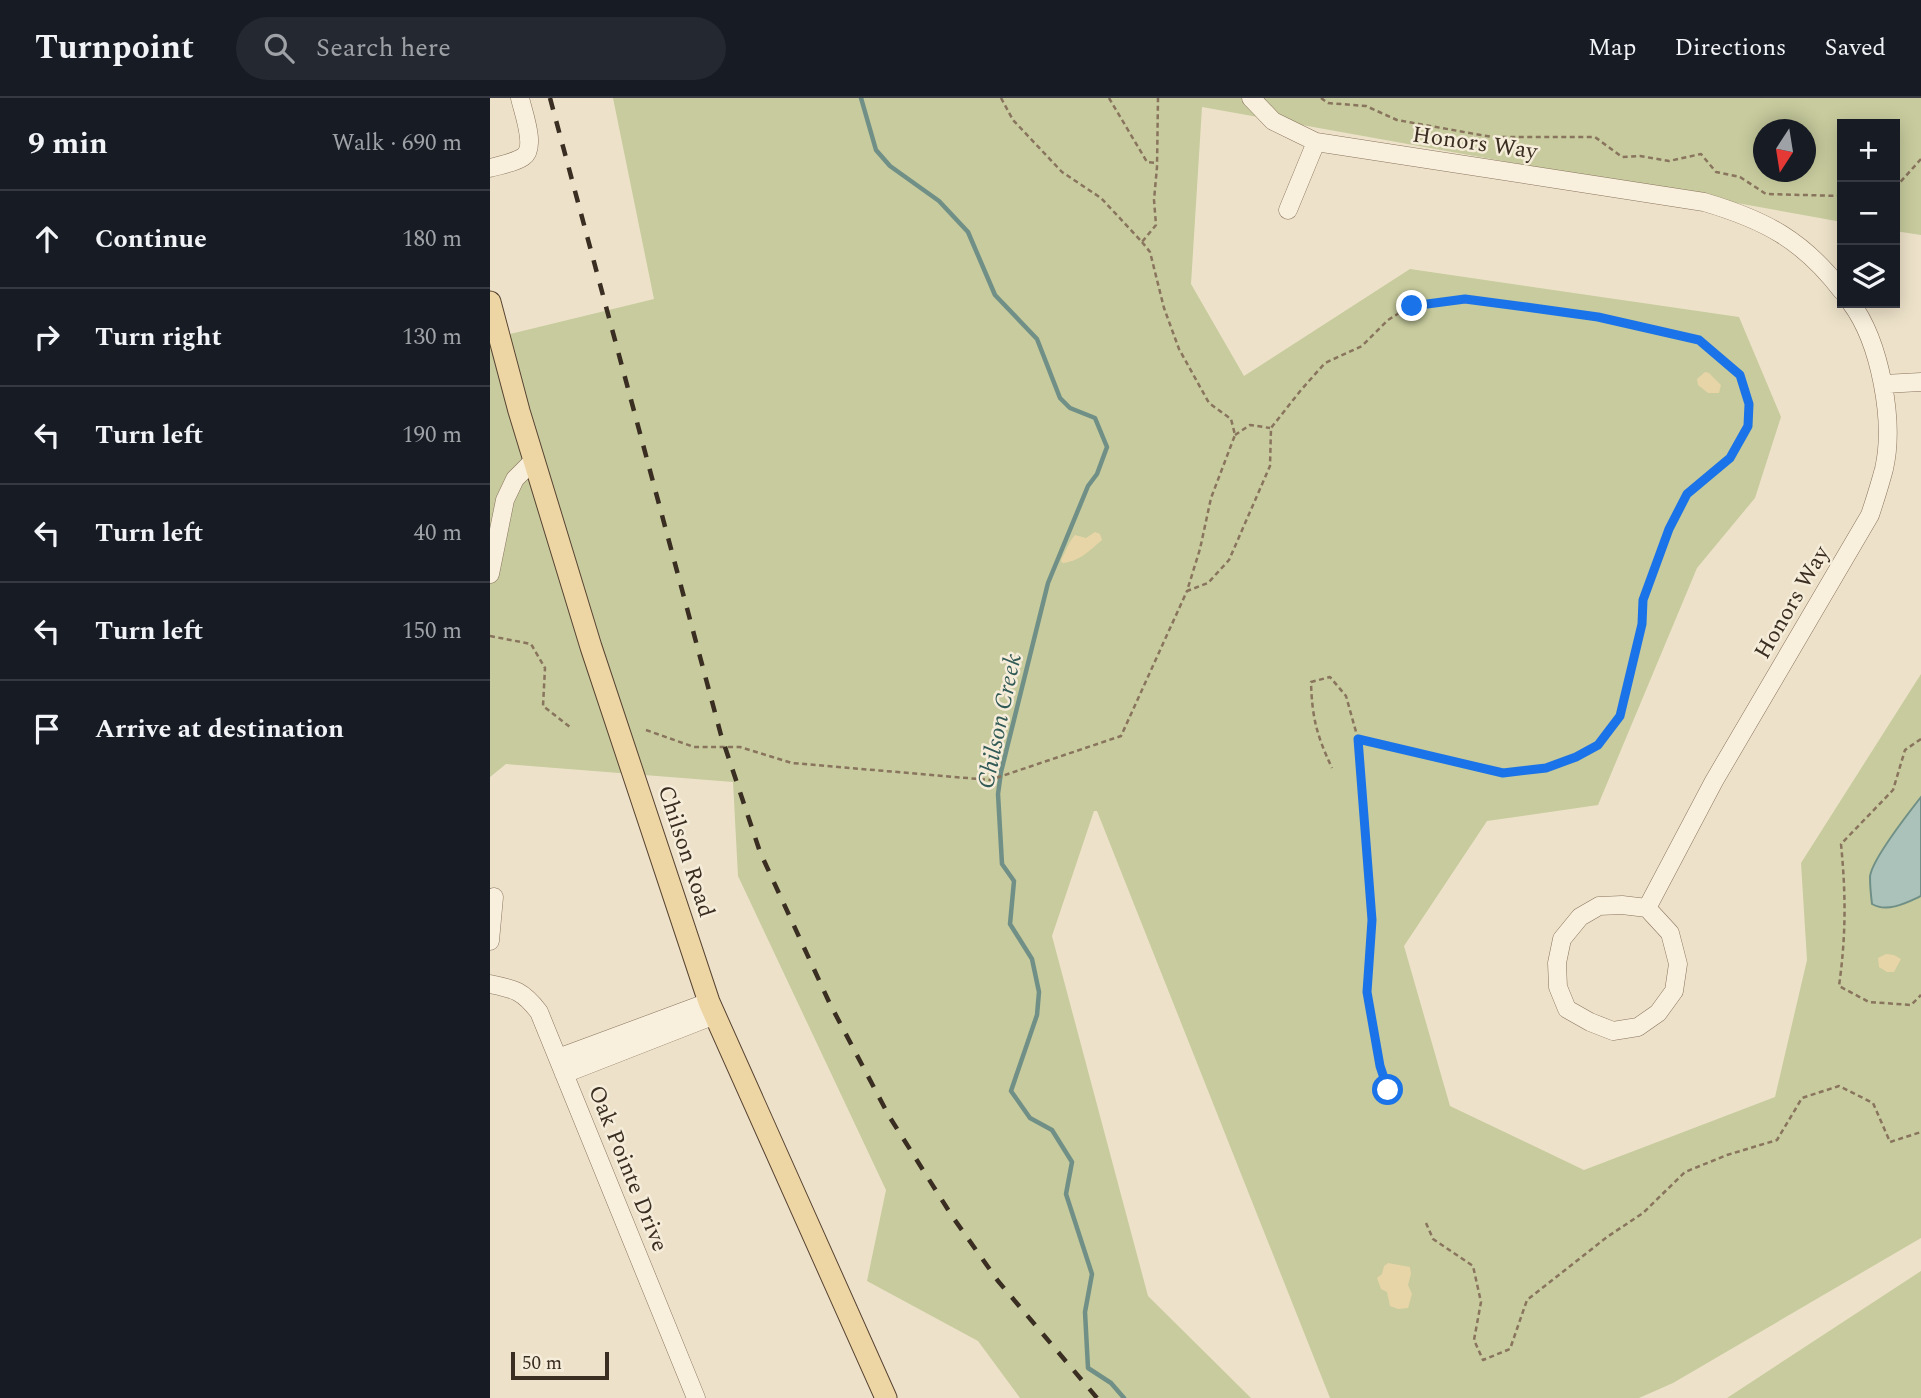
<!DOCTYPE html>
<meta charset="utf-8">
<style>
:root{--surface:#171b24;--page:#242831;--text:#f1f3f6;--muted:#9ea1a6;--line:#363941}
body{margin:0;font-family:Spectral,serif;background:var(--page);color:var(--text)}
.controls{position:absolute;right:21px;top:21px;display:grid;overflow:hidden;border-radius:0px;box-shadow:0 4px 18px #0003}
.controls button{width:63px;height:63px;display:grid;place-items:center;padding:0;border:0;border-bottom:2px solid var(--line);background:var(--surface);color:var(--text);font:35px sans-serif}
.compass{position:absolute;left:1263px;top:21px;width:63px;height:63px;border-radius:50%;background:var(--surface);box-shadow:0 4px 18px #0003;rotate:192deg}
.scale{position:absolute;left:21px;bottom:18px;width:98px;box-sizing:border-box;padding-left:7px;border:4px solid #3a2d21;border-top:0;font-size:19px;line-height:24px;white-space:nowrap;color:#3a2d21;-webkit-text-stroke:5px #f5ecd9;paint-order:stroke}
.stop{position:absolute;width:21px;height:21px;margin:-16px;border:5px solid #1a73e8;border-radius:50%;background:#fff}
.stop.end{background:#1a73e8;border-color:#fff;box-shadow:0 2px 7px #0008}
.list{margin:0;padding:0;list-style:none}
h2{display:flex;justify-content:space-between;align-items:center;height:91px;margin:0;padding:0 28px;font-size:30px}
h2 small{font-size:23px;font-weight:400;color:var(--muted)}
.list li{display:grid;grid-template-columns:46px 1fr auto;gap:21px;align-items:center;box-sizing:border-box;height:98px;padding:0 28px;border-top:2px solid var(--line)}
.list b{display:block;font-size:26px;white-space:nowrap}
.list em{font-size:23px;font-style:normal;color:var(--muted)}
.icon{flex:none;width:38px;height:38px;fill:none;stroke:currentColor;stroke-width:2;stroke-linecap:round;stroke-linejoin:round}
.map{position:relative;flex:none;width:1431px;height:1300px;overflow:hidden}
header{display:flex;align-items:center;gap:42px;box-sizing:border-box;height:98px;padding:0 35px;background:var(--surface);border-bottom:2px solid var(--line)}
header strong{font-size:33px}
nav{display:flex;gap:38px;margin-inline-start:auto;font-size:24px}
.search{width:490px;height:63px;background:var(--page);display:flex;align-items:center;gap:18px;box-sizing:border-box;padding:0 24px;border-radius:38px;color:var(--muted);font-size:26px}
main{display:flex}
aside{flex:1;background:var(--surface)}
.map>svg:first-child{display:block}
.green{fill:#c7cb9d;fill-rule:evenodd}
.sand{fill:#e7d5a8}
.water{fill:#aac2ba;stroke:#709087;stroke-width:2}
.lines{fill:none;stroke-linecap:round;stroke-linejoin:round}
.stream{stroke:#709087;stroke-width:4.5}
.minor-casing{stroke:#89745e;stroke-width:19}
.major-casing{stroke:#574332;stroke-width:23}
.path{stroke:#89745e;stroke-width:2.5;stroke-dasharray:5 3.5;stroke-linecap:butt}
.minor{stroke:#f8efdc;stroke-width:18}
.major{stroke:#eed5a4;stroke-width:21}
.rail{stroke:#3a2d21;stroke-width:4.5;stroke-dasharray:12 12;stroke-linecap:butt}
.route{stroke:#1a73e8;stroke-width:9}
.labels{text-anchor:middle;stroke-width:5;stroke-linejoin:round;paint-order:stroke}
.street-label{font-size:23px;fill:#3a2d21;stroke:#f5ecd9}
.water-label{font-size:24px;font-style:italic;fill:#315956;stroke:#f5ecd9}
</style>
<header>
<strong>Turnpoint</strong>
<div class="search"><svg class="icon" aria-label="search" viewBox="0 0 24 24"><circle cx="10" cy="10" r="6"/><path d="M15 15l6 6"/></svg>Search here</div>
<nav><a>Map</a><a>Directions</a><a>Saved</a></nav>
</header>
<main>
<aside>
<h2>9 min<small>Walk · 690 m</small></h2>
<ul class="list">
<li><svg class="icon" aria-label="ahead" viewBox="0 0 24 24"><path d="M12 20V5M6 11l6-6 6 6"/></svg><div><b>Continue</b></div><em>180 m</em></li>
<li><svg class="icon" aria-label="right" viewBox="0 0 24 24"><path d="M7 20v-9h11M14 6l5 5-5 5"/></svg><div><b>Turn right</b></div><em>130 m</em></li>
<li><svg class="icon" aria-label="left" viewBox="0 0 24 24"><path d="M17 20v-9H6M10 6l-5 5 5 5"/></svg><div><b>Turn left</b></div><em>190 m</em></li>
<li><svg class="icon" aria-label="left" viewBox="0 0 24 24"><path d="M17 20v-9H6M10 6l-5 5 5 5"/></svg><div><b>Turn left</b></div><em>40 m</em></li>
<li><svg class="icon" aria-label="left" viewBox="0 0 24 24"><path d="M17 20v-9H6M10 6l-5 5 5 5"/></svg><div><b>Turn left</b></div><em>150 m</em></li>
<li><svg class="icon" aria-label="arrive" viewBox="0 0 24 24"><path d="M6 21V4h12l-3 4 3 4H6"/></svg><div><b>Arrive at destination</b></div></li>
</ul>
</aside>
<div class="map">
<svg width="1431" height="1300" viewBox="0 0 1431 1300">
<rect width="100%" height="100%" fill="#ede2c9"/>
<path class="green" d="M123 0H1431V137L1405 133V26H1352V124L712 9 701 186 754 278 920 171 1249 219 1291 319 1265 400 1207 470 1108 707 997 723 914 848 960 1008 1094 1072 1285 999 1317 862 1311 765 1431 576V1140L1183 1285 1149 1300H840L607 713H604L562 838 658 1198 761 1300H530L488 1243 377 1183 396 1092 248 778 243 684 16 666 0 679V241L164 201ZM1274 32H1316V74H1274Z
M1431 1173V1300H1237Z"/>
<path class="sand" d="M1215 274 1219 275 1231 287 1229 295H1218L1208 287 1207 281Z
M605 434 610 436 612 442C600 452 589 464 572 465L571 462C576 453 578 445 585 437L596 440Z
M1396 856 1404 857 1411 861 1404 874H1397L1389 869 1388 860Z
M898 1165 920 1169 921 1176 918 1187 922 1196 918 1210 908 1211 900 1208 897 1194 891 1191 887 1180 892 1176 894 1168Z"/>
<path class="water" d="M1431 699V798C1416 805 1397 815 1382 806 1381 798 1380 787 1380 779 1381 763 1420 713 1431 699Z"/>
<g class="lines">
<path class="stream" d="M371 0 386 52 400 68 449 103 478 134 505 197 547 241 570 300 580 310 605 320 617 349 607 376 598 388 558 485 511 674 508 696 512 766 524 783 520 826 542 861 549 894 547 917 521 993 540 1020 562 1032 582 1064 576 1096 602 1176 595 1214 598 1270 621 1285 634 1300"/>
<g class="minor-casing">
<path id="minor" d="M761 0 783 23 826 44 1214 104C1275 122 1313 142 1352 193
M0 70C10 67 24 65 33 59 47 50 33 14 30 0
M798 112 826 44
M1394 286 1431 284
M0 476 15 402 25 381 44 362
M1132 807 1157 810 1180 835 1188 866 1184 893 1168 915 1148 929 1123 933 1100 924 1077 911 1068 889 1067 865 1072 841 1090 819 1109 808Z
M1157 810 1224 683 1380 417C1385 402 1390 386 1394 371 1405 323 1390 244 1361 205
M0 843 4 799
M0 886C25 891 33 893 49 914L206 1300
M68 960 219 904
M74 976 225 917"/>
</g>
<g class="major-casing">
<path id="major" d="M0 204 29 313 101 549 219 904 396 1300"/>
</g>
<path class="path" d="M511 0 523 22 572 74 611 100 652 144 666 127 664 102 667 69 668 0
M619 0 657 64 666 65
M831 0 838 5 876 8 907 22 1002 39H1105L1132 59 1150 58 1179 63 1211 56 1226 74 1250 79 1276 96 1352 98
M1405 90 1431 61
M652 144 660 154 674 210 689 251 719 305 741 321 745 337 721 400 710 451 697 493 718 485 739 462 780 368 781 330 811 292 835 265 872 248 898 222 922 207 975 201 1108 220 1167 231 1209 242 1250 277 1259 306 1258 328 1240 360 1197 396 1179 431 1153 501 1152 526 1130 618 1108 647 1086 659 1056 670 1014 675 868 641 856 598 840 579 821 584C822 620 827 638 842 670
M745 337 760 327 780 330
M0 538 41 546 55 570 53 608 80 629
M156 632 204 649H250L302 665 500 682 631 638 697 493
M868 641 882 822 877 894 890 968 898 992
M1431 641 1415 652 1403 692 1351 746C1356 797 1356 838 1349 888L1379 904 1421 907 1431 897
M936 1125 943 1141 983 1168 991 1204 984 1242 993 1262 1020 1251 1037 1202 1117 1139 1153 1115 1195 1074 1237 1057 1287 1042 1312 1000 1349 988 1383 1005 1400 1044 1431 1034"/>
<use href="#minor" class="minor"/>
<use href="#major" class="major"/>
<path class="rail" d="M60 0 231 637 270 754 340 906 399 1018 462 1118 508 1183 607 1300"/>
</g>
<g class="lines">
<path class="route" d="M898 992 890 968 877 894 882 822 868 641 1013 675 1056 670 1086 659 1108 647 1130 618 1152 526 1153 502 1179 431 1197 396 1240 360 1258 328 1259 306 1250 277 1209 242 1108 219 1036 209 975 201 922 208"/>
</g>
<g class="labels">
<g class="street-label">
<text transform="translate(985 44) rotate(8)" y="8">Honors Way</text>
<text transform="translate(1301 504) rotate(-60)" y="8">Honors Way</text>
<text transform="translate(197 753) rotate(72)" y="8">Chilson Road</text>
<text transform="translate(139 1070) rotate(68)" y="8">Oak Pointe Drive</text>
</g>
<g class="water-label">
<text transform="translate(509 623) rotate(-78)" y="8">Chilson Creek</text>
</g>
</g>
</svg>
<div class="controls">
<button>+</button>
<button>−</button>
<button><svg class="icon" aria-label="layers" viewBox="0 0 24 24"><path d="M12 4l9 5-9 5-9-5zM3 14l9 5 9-5"/></svg></button>
</div>
<svg class="compass" viewBox="-18 -18 36 36"><path d="M0-13l5 13h-10z" fill="#e53935"/><path d="M0 13l5-13h-10z" fill="#9ea1a6"/></svg>
<div class="scale">50 m</div>
<div class="stop" style="left:898px;top:992px"></div>
<div class="stop end" style="left:922px;top:208px"></div>
</div>
</main>
